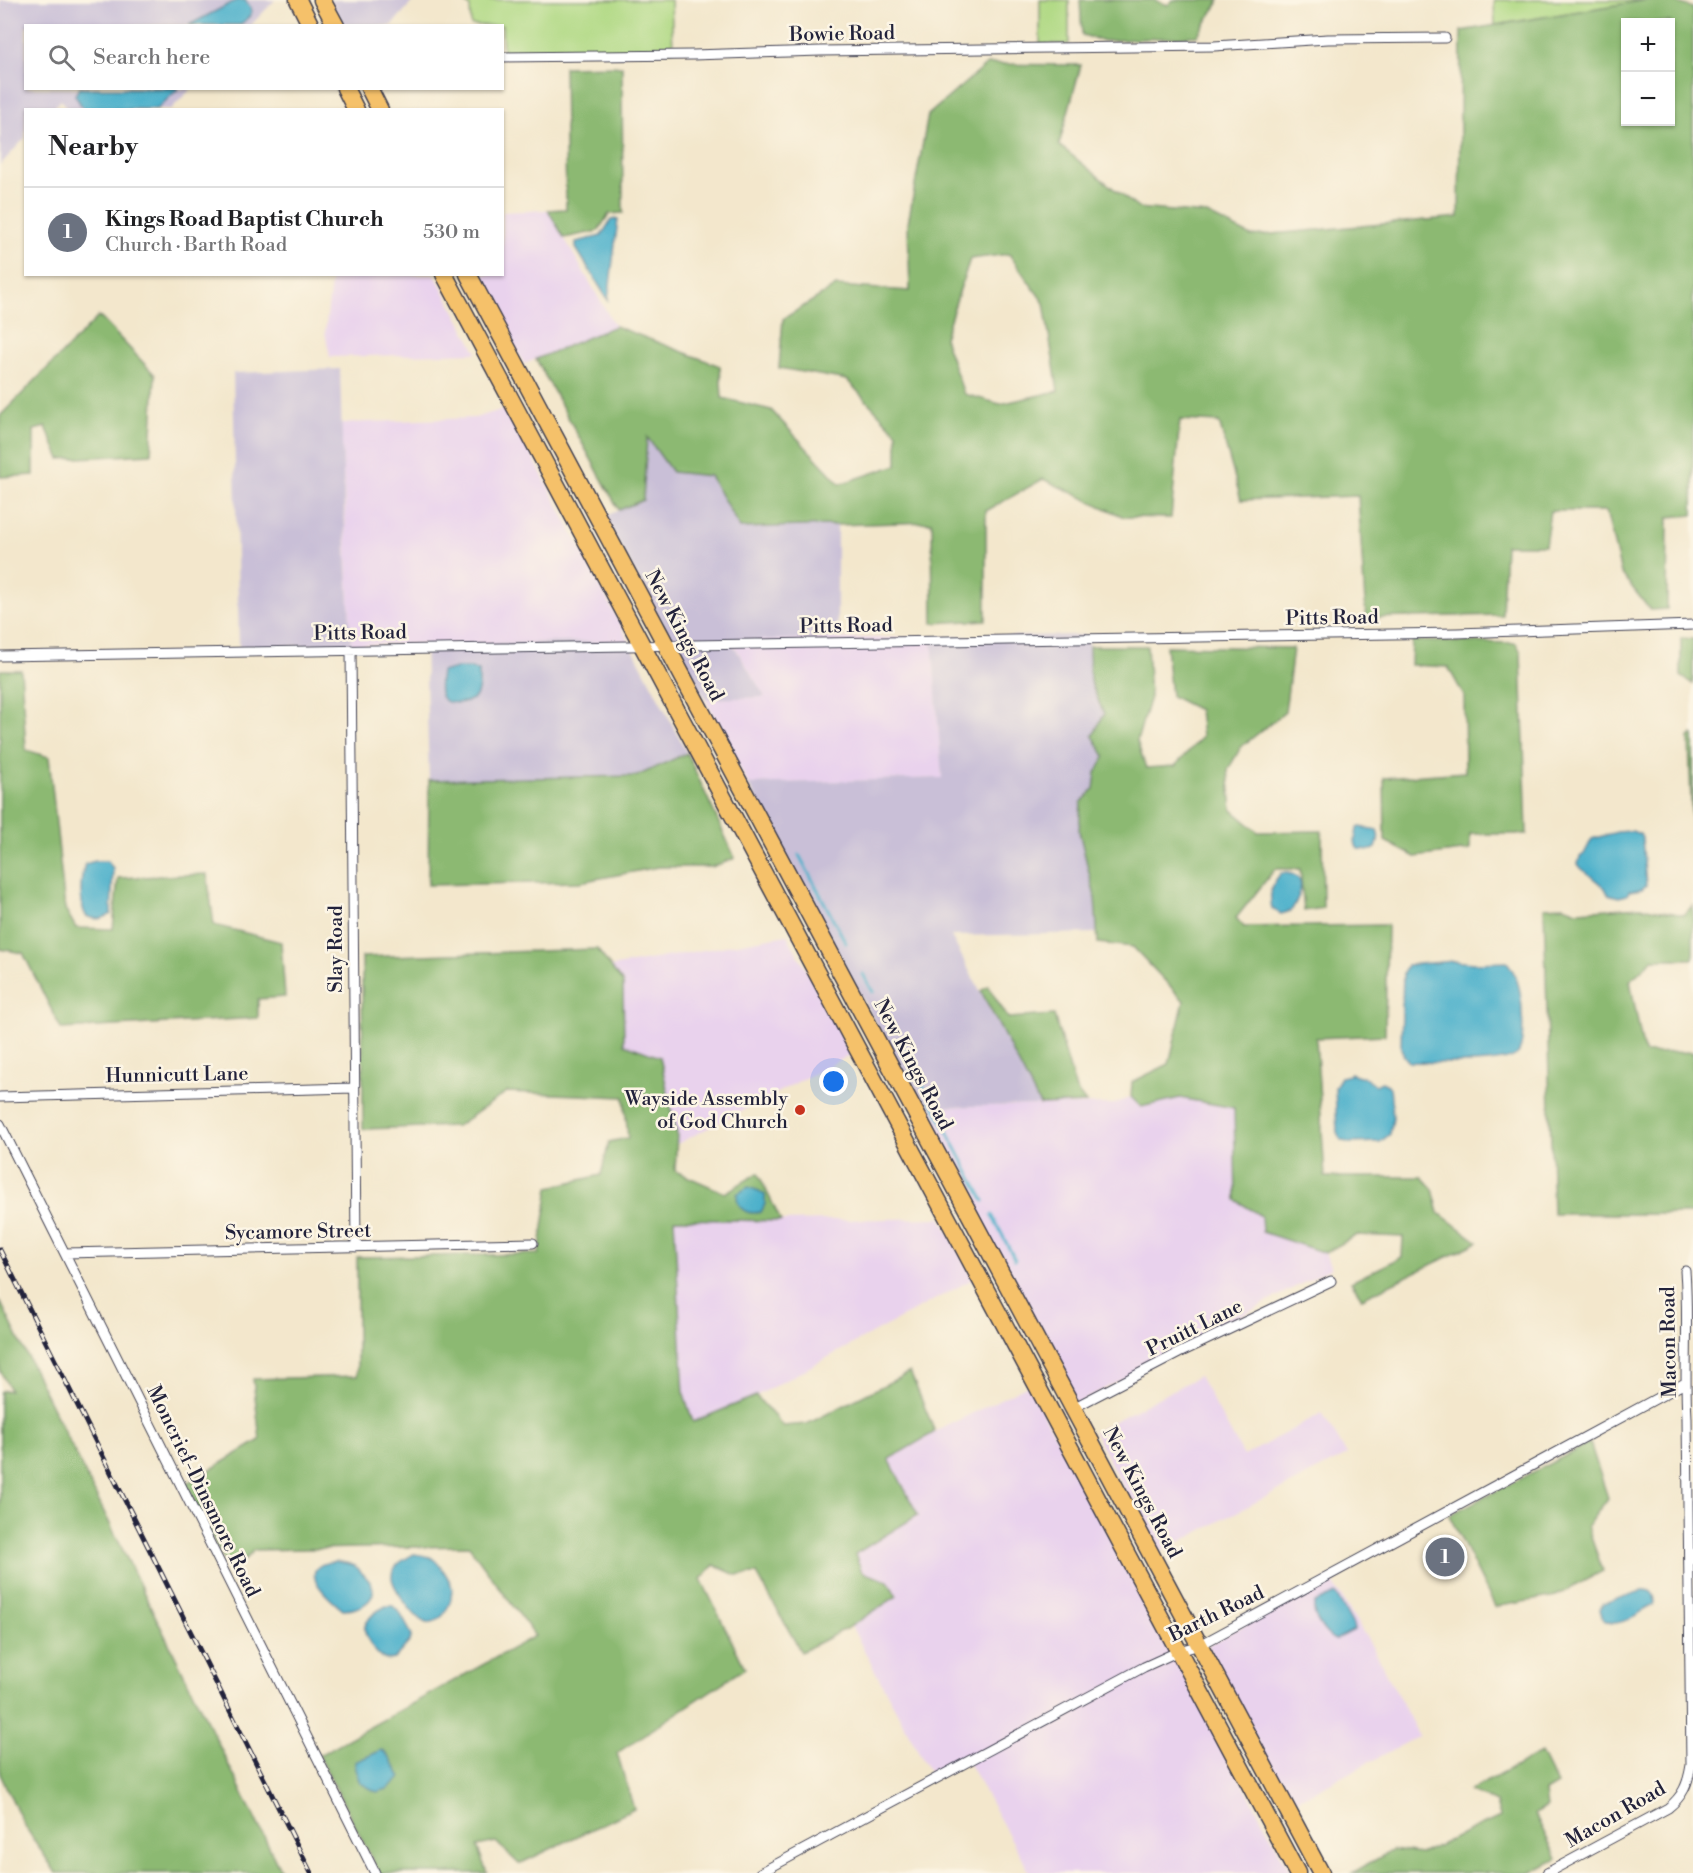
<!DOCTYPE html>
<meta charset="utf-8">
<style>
:root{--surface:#fff;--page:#f6f6f6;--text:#202124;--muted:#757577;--line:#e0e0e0;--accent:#0f766e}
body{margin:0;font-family:"Libre Bodoni",serif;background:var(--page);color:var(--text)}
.controls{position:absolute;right:18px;top:18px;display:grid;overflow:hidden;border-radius:0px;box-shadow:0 2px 4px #0004}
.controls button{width:54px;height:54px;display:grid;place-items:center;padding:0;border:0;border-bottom:2px solid var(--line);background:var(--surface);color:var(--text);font:30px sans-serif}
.you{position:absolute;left:834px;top:1082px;width:21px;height:21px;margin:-15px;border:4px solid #fff;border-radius:50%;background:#1a73e8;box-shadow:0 0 0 9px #1a73e833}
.badge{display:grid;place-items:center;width:39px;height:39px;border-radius:50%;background:var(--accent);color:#fff;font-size:20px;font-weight:700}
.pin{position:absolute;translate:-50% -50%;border:3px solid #fff;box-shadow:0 2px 6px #0006}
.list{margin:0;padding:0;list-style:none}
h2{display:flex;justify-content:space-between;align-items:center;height:78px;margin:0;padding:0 24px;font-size:26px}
h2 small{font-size:20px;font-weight:400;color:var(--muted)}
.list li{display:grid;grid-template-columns:39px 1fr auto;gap:18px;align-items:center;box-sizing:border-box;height:90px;padding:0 24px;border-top:2px solid var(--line)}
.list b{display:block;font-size:22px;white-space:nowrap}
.list p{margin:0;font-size:20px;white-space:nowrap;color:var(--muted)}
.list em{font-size:20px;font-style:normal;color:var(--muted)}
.icon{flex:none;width:33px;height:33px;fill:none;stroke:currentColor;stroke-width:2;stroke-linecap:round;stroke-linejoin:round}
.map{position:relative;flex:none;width:1693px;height:1873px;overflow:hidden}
.search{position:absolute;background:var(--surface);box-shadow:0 2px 4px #0004;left:24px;top:24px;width:480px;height:66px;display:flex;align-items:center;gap:15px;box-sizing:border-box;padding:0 21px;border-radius:0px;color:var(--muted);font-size:22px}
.panel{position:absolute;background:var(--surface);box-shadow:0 2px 4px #0004;left:24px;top:108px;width:480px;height:168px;border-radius:0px}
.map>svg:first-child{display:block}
.built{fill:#e9d2ed}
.industrial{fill:#c9bfd7}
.green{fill:#b0d984;stroke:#697e60;stroke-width:1.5}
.forest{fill:#8cb972;stroke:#576e56;stroke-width:1.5;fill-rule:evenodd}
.water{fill:#4cb0cb;stroke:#376983;stroke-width:1.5}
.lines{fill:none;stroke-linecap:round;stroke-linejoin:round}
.stream{stroke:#4cb0cb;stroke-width:3}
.minor-casing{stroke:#414051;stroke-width:11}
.trunk-casing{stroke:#414051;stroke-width:19}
.minor{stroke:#fff;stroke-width:9}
.trunk{stroke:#f5c16b;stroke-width:16}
.rail-casing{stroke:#22223b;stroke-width:5}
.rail{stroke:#fcf5e5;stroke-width:3;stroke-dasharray:9;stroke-linecap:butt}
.poi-dot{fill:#c8321e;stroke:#fcf5e5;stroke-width:2}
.labels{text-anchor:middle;stroke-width:5;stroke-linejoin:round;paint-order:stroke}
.street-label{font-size:20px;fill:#22223b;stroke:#fcf5e5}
.poi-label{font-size:20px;fill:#22223b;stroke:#fcf5e5;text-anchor:end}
</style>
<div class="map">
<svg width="1693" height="1873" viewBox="0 0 1693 1873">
<rect width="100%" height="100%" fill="#fcf5e5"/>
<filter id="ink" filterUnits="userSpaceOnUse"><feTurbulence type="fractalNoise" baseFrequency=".0167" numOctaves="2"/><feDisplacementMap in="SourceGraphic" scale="12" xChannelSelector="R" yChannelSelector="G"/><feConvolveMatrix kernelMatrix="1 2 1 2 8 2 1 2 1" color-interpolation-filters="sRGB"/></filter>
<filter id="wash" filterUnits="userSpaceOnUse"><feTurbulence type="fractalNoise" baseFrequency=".008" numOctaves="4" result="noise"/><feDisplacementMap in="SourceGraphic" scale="24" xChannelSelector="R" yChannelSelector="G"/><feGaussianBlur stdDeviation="1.35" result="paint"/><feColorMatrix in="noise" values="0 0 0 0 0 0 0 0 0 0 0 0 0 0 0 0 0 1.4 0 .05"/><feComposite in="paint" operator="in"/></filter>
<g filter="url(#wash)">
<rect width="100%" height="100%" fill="#f3e7cc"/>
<path class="built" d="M548 210 615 326 524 364 476 275 502 274 503 212Z
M332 275H435L477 353 330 357 325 332Z
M507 408 629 641 351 645 341 423 475 418Z
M932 637 942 778 748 784 705 699 765 697 731 640Z
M787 935 852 1054 677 1144V1134L624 1044 623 983 610 967Z
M1131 1097 1141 1106 1180 1098 1235 1108 1236 1200 1261 1216 1262 1232 1325 1253 1331 1268 1076 1404 920 1107 1114 1104Z
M941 1218 973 1279 756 1396 694 1422 684 1394 674 1219 781 1221Z
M1199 1376 1244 1456 1322 1413 1347 1455 1158 1553 1094 1432Z
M1028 1385 1291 1873H1030L964 1755 931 1775 851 1626 897 1596 888 1581 862 1572 855 1553 889 1459 935 1432Z
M1330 1578 1377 1655 1419 1736 1290 1804 1208 1645Z"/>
<path class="industrial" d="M0 0H275L251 25 26 26V88L191 89 171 109H67L61 100 52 109 26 110 25 138 0 165Z
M329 0H414L391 26 343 25Z
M340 369 344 508 351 645 239 647 233 373Z
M646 436 672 472 710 476 740 528 837 525V638L731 641 765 697 705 699 672 641 605 517 619 510Z
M1088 635 1090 681 1104 714 1093 736 1105 756 1096 773 1095 789 1081 803 1095 897 1097 933 951 936 1040 1105 920 1107 748 784 942 778 932 637Z
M629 641 687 753 637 776 429 780 425 644Z"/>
<path class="green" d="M462 0H671L673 50 503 53 502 26 471 25 470 7Z
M1040 0H1069V44H1040Z
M1494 0H1646L1495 25Z"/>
<path class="forest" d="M1080 0H1154L1168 5 1173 0H1220L1197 36 1104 41 1082 35Z
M1646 0H1670L1693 8V515L1668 517 1667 609 1650 610 1621 573 1606 511H1550L1545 545H1505L1502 615 1366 618 1358 496 1241 500 1219 422 1180 420 1171 518 1124 517 1043 479 986 511V620L933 623 932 522 740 528 710 476 672 472 647 437 643 500 619 510 536 359 615 326 720 366 722 398 771 410 840 484 897 465V433L847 380 779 368 783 319 836 286 910 291 908 223 928 115 987 64 1081 65 1059 145 1138 208 1207 214 1251 236 1459 217 1461 31ZM1626 22H1670V122H1626ZM1009 254 1044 303 1058 391 1000 404 964 394 944 338 970 259Z
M622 66 623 213 609 214 598 231 564 238 548 210 566 209 564 67Z
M99 316 155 375 151 454 60 459 46 427 34 430V475L0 477V416Z
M1681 638 1693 639V684L1681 676Z
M1412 641 1516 643 1521 653 1527 834H1470V850L1415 857 1385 841 1384 778 1465 772 1464 696 1448 667 1411 665Z
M1089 646H1147L1150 697 1137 741 1146 768 1175 766 1202 737 1199 710 1171 696 1166 646 1293 648 1285 712 1241 747 1228 770 1232 810 1258 832 1322 831 1323 908 1304 911 1300 869H1275L1236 918 1244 927 1387 925 1385 1035 1316 1038 1325 1177H1422L1433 1189 1439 1213 1478 1242 1362 1298 1351 1282 1402 1257 1403 1237 1357 1235 1325 1253 1262 1232 1261 1216 1236 1200 1234 1108 1180 1098 1141 1107 1131 1097 1132 1082 1169 1064 1184 1001 1133 947 1098 943 1095 897 1079 831 1081 803 1094 789 1096 773 1105 756 1093 736 1104 714 1090 681Z
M0 670H21L26 750 49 757 65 909 76 928 113 929 118 878 207 874 214 925 281 942 285 997 258 999V1018L61 1029 23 953 0 949Z
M1693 734V841L1692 837 1689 737Z
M687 753 735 858 712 867H659L580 882 428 885 429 780 637 776Z
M1693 905V959H1653L1630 981 1644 1053 1693 1052V1214H1553L1544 907 1564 906 1577 911 1641 907 1684 915Z
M597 949 623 983 624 1044 660 1057 677 1134 675 1171 725 1193 758 1173 781 1221 674 1219 684 1394 693 1422 756 1396 783 1426 807 1424 910 1372 935 1432 889 1459 918 1515 855 1554 862 1572 888 1581 897 1596 851 1626 801 1652 757 1574 736 1575 714 1565 701 1579 745 1668 617 1753 634 1809 519 1864 496 1842 477 1846 487 1873H379L319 1755 535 1636 469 1546 254 1550 231 1574 186 1484 260 1440 253 1379 357 1376V1257L539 1254 549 1187 601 1175 609 1142 628 1138 624 1097 507 1092 457 1126 363 1129 362 957Z
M988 986 1008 1018 1054 1015 1076 1090 1086 1103 1040 1105 981 991Z
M0 1301 282 1873H56L24 1825 0 1774V1391L10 1390 0 1370Z
M1590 1443 1608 1498 1587 1526 1603 1571 1556 1596 1495 1607 1449 1515Z
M1541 1753 1557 1785 1545 1792 1547 1807 1535 1814 1557 1859 1530 1873H1352L1393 1850 1420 1854 1500 1817 1496 1803 1469 1791Z"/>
<path class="water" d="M237 0H245L251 8V15L240 25H189Z
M79 88H178V89L157 109 84 110 75 95Z
M618 219 609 293 608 300 576 248V242L601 236 611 220Z
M457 668H471L479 671C479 679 480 689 476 696 470 704 445 706 441 696 438 690 440 678 441 672Z
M1360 827 1377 830 1379 839 1376 848 1372 850 1358 849C1353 843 1356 836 1357 829Z
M1632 831 1640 834 1642 838 1646 885 1642 889 1629 891 1627 895 1619 897 1608 894 1605 888 1581 868 1578 864 1580 857 1584 854 1592 839 1617 832Z
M95 861H107L113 868 111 914C102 920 96 920 86 916 79 903 80 878 85 864Z
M1281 873C1310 872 1301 895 1291 911L1281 914 1272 909C1269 892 1270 887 1281 873Z
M1454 961 1474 963 1507 962C1519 977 1522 995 1522 1014 1523 1025 1524 1041 1519 1052 1511 1068 1428 1062 1409 1062L1404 1056 1401 1048 1403 973 1407 965Z
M1350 1073 1363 1077 1375 1085 1382 1082 1388 1085 1390 1088 1393 1118 1390 1134 1380 1142 1349 1143 1341 1140 1337 1132 1335 1087 1341 1077 1350 1075Z
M748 1187 759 1191 765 1195V1204L761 1212C747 1215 737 1210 737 1194Z
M414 1554C420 1555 426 1555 432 1558 439 1563 451 1580 452 1589 452 1592 451 1595 451 1599 450 1605 447 1609 443 1615 439 1620 433 1624 427 1623 417 1622 391 1586 392 1576 392 1565 405 1559 414 1554Z
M336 1561C341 1563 350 1563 355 1566 358 1568 362 1573 365 1576 385 1596 363 1610 343 1610 326 1596 292 1566 336 1561Z
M1645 1590 1650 1591 1654 1595 1655 1602 1654 1605C1638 1612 1620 1630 1603 1620L1600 1609 1603 1603Z
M1336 1594 1353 1625 1354 1630 1335 1640C1325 1635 1310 1615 1315 1603Z
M386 1606H393L400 1613 412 1635 410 1641 394 1659C390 1660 388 1660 384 1659 376 1655 363 1635 365 1626 368 1617 378 1610 386 1606Z
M382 1750 389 1757 401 1777 387 1789 377 1792 360 1783 355 1769V1762Z"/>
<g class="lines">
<path class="stream" d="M799 855 846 943
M863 974 873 992
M900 1043 984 1201
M992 1215 1015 1260"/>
</g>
</g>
<g filter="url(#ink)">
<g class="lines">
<g class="minor-casing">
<path id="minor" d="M502 57 693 55 821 51 1214 46 1328 39 1445 38
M351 650 356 1247
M0 656 1457 633 1693 625
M0 1097 354 1088
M0 1124 375 1873
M65 1253 533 1243
M1073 1408 1179 1353 1331 1281
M760 1873 1144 1667 1179 1651 1200 1645 1685 1383
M1547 1873 1668 1808C1683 1796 1688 1784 1691 1765L1687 1418C1684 1369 1689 1320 1685 1271"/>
</g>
<g class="trunk-casing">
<path id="trunk" d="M298 0 311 26
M322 0 336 26
M345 88 356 110
M369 88 380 110
M444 274 1297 1873
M468 274 1321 1873"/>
</g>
<use href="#minor" class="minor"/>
<use href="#trunk" class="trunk"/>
<g class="rail-casing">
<path id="rail" d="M0 1250 311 1873"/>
</g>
<use href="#rail" class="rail"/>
</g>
</g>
<circle class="poi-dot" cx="800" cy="1110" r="6"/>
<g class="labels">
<g class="street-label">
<text transform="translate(842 33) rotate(-1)" y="7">Bowie Road</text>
<text transform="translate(1332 617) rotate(-1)" y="7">Pitts Road</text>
<text transform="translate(846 625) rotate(-1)" y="7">Pitts Road</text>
<text transform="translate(360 632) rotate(-1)" y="7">Pitts Road</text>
<text transform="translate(685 635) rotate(62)" y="7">New Kings Road</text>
<text transform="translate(335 949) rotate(-90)" y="7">Slay Road</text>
<text transform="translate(914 1064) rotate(62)" y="7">New Kings Road</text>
<text transform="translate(177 1074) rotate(-1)" y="7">Hunnicutt Lane</text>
<text transform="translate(298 1231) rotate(-1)" y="7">Sycamore Street</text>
<text transform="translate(1194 1327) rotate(-26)" y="7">Pruitt Lane</text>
<text transform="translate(1668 1342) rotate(-91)" y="7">Macon Road</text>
<text transform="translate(204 1491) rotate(64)" y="7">Moncrief-Dinsmore Road</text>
<text transform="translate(1143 1492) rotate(62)" y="7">New Kings Road</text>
<text transform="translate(1216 1613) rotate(-26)" y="7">Barth Road</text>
<text transform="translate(1615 1814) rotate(-30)" y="7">Macon Road</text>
</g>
<g class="poi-label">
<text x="788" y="1105">Wayside Assembly<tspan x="788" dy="23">of God Church</tspan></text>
</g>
</g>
</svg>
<div class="controls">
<button>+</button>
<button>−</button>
</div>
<div class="you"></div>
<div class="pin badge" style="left:1445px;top:1557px;background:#6b7280">1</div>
<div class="search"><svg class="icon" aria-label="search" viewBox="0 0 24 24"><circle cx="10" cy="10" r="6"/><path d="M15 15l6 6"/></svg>Search here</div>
<section class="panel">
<h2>Nearby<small></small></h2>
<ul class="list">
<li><span class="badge" style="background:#6b7280">1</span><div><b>Kings Road Baptist Church</b><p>Church · Barth Road</p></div><em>530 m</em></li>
</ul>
</section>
</div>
